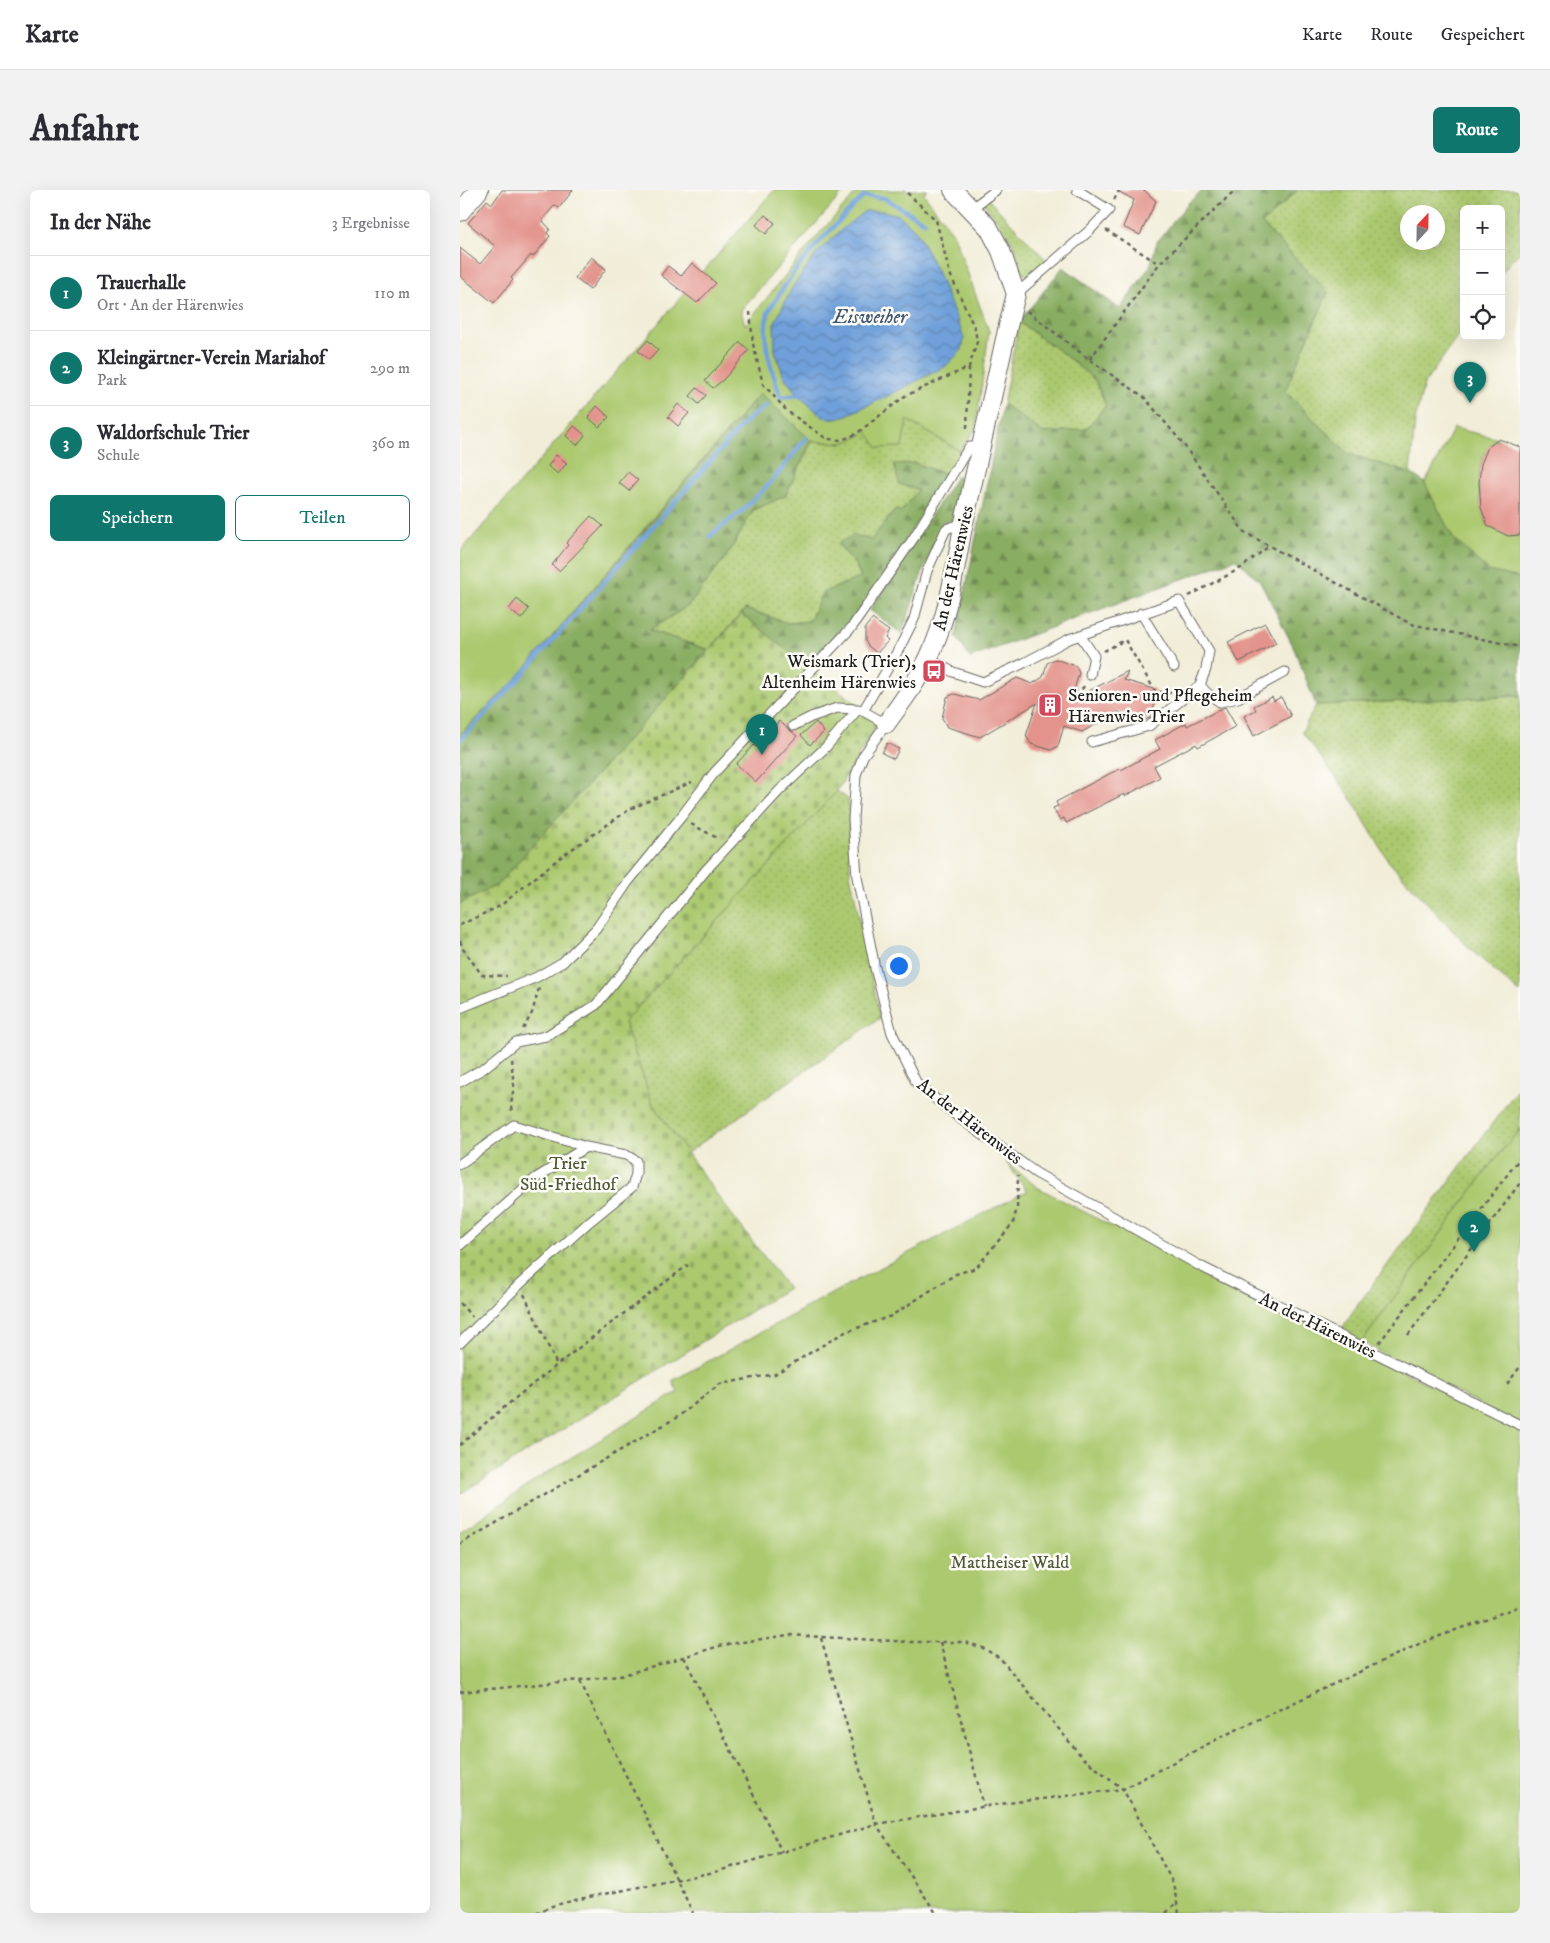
<!DOCTYPE html>
<html lang="de">
<meta charset="utf-8">
<style>
:root{--surface:#fff;--page:#f2f2f3;--text:#2b2b33;--muted:#7c7c81;--line:#e1e1e2;--accent:#0f766e}
body{margin:0;font-family:"IM FELL DW Pica",serif;background:var(--page);color:var(--text)}
.controls{position:absolute;right:15px;top:15px;display:grid;overflow:hidden;border-radius:8px;box-shadow:0 5px 20px #0002}
.controls button{width:45px;height:45px;display:grid;place-items:center;padding:0;border:0;border-bottom:1px solid var(--line);background:var(--surface);color:var(--text);font:25px sans-serif}
.compass{position:absolute;left:940px;top:15px;width:45px;height:45px;border-radius:50%;background:var(--surface);box-shadow:0 5px 20px #0002;rotate:22deg}
.you{position:absolute;left:438px;top:775px;width:18px;height:18px;margin:-12px;border:4px solid #fff;border-radius:50%;background:#1a73e8;box-shadow:0 0 0 8px #1a73e833}
.badge{display:grid;place-items:center;width:32px;height:32px;border-radius:50%;background:var(--accent);color:#fff;font-size:16px;font-weight:700}
.pin{position:absolute;translate:-50% -41px;filter:drop-shadow(0 1px 2px #0008)}
.pin::after{content:'';position:absolute;top:26px;width:18px;height:15px;background:inherit;clip-path:polygon(0 0,100% 0,50% 100%)}
.list{margin:0;padding:0;list-style:none}
h2{display:flex;justify-content:space-between;align-items:center;height:65px;margin:0;padding:0 20px;font-size:21px}
h2 small{font-size:16px;font-weight:400;color:var(--muted)}
.list li{display:grid;grid-template-columns:32px 1fr auto;gap:15px;align-items:center;box-sizing:border-box;height:75px;padding:0 20px;border-top:1px solid var(--line)}
.list b{display:block;font-size:19px;white-space:nowrap}
.list p{margin:0;font-size:16px;white-space:nowrap;color:var(--muted)}
.list em{font-size:16px;font-style:normal;color:var(--muted)}
.actions{display:flex;gap:10px;padding:15px 20px}
.actions a{flex:1;padding:11px 0;border:1px solid var(--accent);border-radius:8px;text-align:center;font-size:18px;color:var(--accent)}
.actions .main{background:var(--accent);color:#fff}
.icon{flex:none;width:28px;height:28px;fill:none;stroke:currentColor;stroke-width:2;stroke-linecap:round;stroke-linejoin:round}
.map{position:relative;flex:none;width:1060px;height:1723px;overflow:hidden;border-radius:8px}
header{display:flex;align-items:center;gap:30px;box-sizing:border-box;height:70px;padding:0 25px;background:var(--surface);border-bottom:1px solid var(--line)}
header strong{font-size:24px}
nav{display:flex;gap:28px;margin-inline-start:auto;font-size:18px}
.intro{display:flex;align-items:center;justify-content:space-between;box-sizing:border-box;height:120px;padding:0 30px}
h1{margin:0;font-size:35px}
.button{padding:12px 22px;border-radius:8px;background:var(--accent);color:#fff;font-size:18px;font-weight:700}
main{display:flex;gap:30px;padding:0 30px}
aside{flex:1;background:var(--surface);border-radius:8px;box-shadow:0 5px 20px #0002}
.map>svg:first-child{display:block}
.grass{fill:url(#grass-dots);stroke:#647246;fill-rule:evenodd}
.forest{fill:url(#forest-firs);stroke:#52643f}
.cemetery{fill:url(#cemetery-stones);stroke:#647246}
.green{fill:#acc970;stroke:#647246}
.water{fill:url(#water-waves);stroke:#465e7b}
.lines{fill:none;stroke-linecap:round;stroke-linejoin:round}
.stream{stroke:#70a0da;stroke-width:4.5}
.building{fill:#e3938c}
.service-casing{stroke:#67655e;stroke-width:11}
.minor-casing{stroke:#67655e;stroke-width:20}
.path{stroke:#67655e;stroke-width:2.5;stroke-dasharray:4 4;stroke-linecap:butt}
.service{stroke:#fff;stroke-width:9}
.minor{stroke:#fff;stroke-width:18}
.labels{text-anchor:middle;stroke-width:5;stroke-linejoin:round;paint-order:stroke}
.street-label{font-size:18px;fill:#1c1c1c;stroke:#fdfcf7}
.poi-label{font-size:18px;fill:#1c1c1c;stroke:#fdfcf7;text-anchor:end}
.park-label{font-size:18px;fill:#4e5939;stroke:#fdfcf7}
.water-label{font-size:19px;font-style:italic;fill:#425771;stroke:#fdfcf7}
</style>
<header>
<strong>Karte</strong>
<nav><a>Karte</a><a>Route</a><a>Gespeichert</a></nav>
</header>
<div class="intro"><h1>Anfahrt</h1><a class="button">Route</a></div>
<main>
<aside>
<h2>In der Nähe<small>3 Ergebnisse</small></h2>
<ul class="list">
<li><span class="badge">1</span><div><b>Trauerhalle</b><p>Ort · An der Härenwies</p></div><em>110 m</em></li>
<li><span class="badge">2</span><div><b>Kleingärtner-Verein Mariahof</b><p>Park</p></div><em>290 m</em></li>
<li><span class="badge">3</span><div><b>Waldorfschule Trier</b><p>Schule</p></div><em>360 m</em></li>
</ul>
<div class="actions"><a class="main">Speichern</a><a>Teilen</a></div>
</aside>
<div class="map">
<svg width="1060" height="1723" viewBox="0 0 1060 1723">
<defs>
<pattern id="grass-dots" width="8" height="8" patternUnits="userSpaceOnUse" patternTransform="scale(1.25)"><rect width="8" height="8" fill="#acc970"/><path d="M2 2h.1M6 6h.1" fill="none" stroke="#93ac60" stroke-width="1.8" stroke-linecap="round"/></pattern>
<pattern id="forest-firs" width="22" height="20" patternUnits="userSpaceOnUse" patternTransform="scale(1.25)"><rect width="22" height="20" fill="#89ad62"/><path d="M5 1l3.5 6h-7zM16 11l3.5 6h-7z" fill="#6f8c50"/></pattern>
<pattern id="cemetery-stones" width="16" height="16" patternUnits="userSpaceOnUse" patternTransform="scale(1.25)"><rect width="16" height="16" fill="#acc970"/><path d="M2 7V4a2 2 0 0 1 4 0v3zM10 15v-3a2 2 0 0 1 4 0v3z" fill="#93ac60"/></pattern>
<pattern id="water-waves" width="16" height="10" patternUnits="userSpaceOnUse" patternTransform="scale(1.25)"><rect width="16" height="10" fill="#70a0da"/><path d="M0 5q4-4 8 0t8 0" fill="none" stroke="#5b82b0"/></pattern>
</defs>
<rect width="100%" height="100%" fill="#fdfcf7"/>
<filter id="ink" filterUnits="userSpaceOnUse"><feTurbulence type="fractalNoise" baseFrequency=".02" numOctaves="2"/><feDisplacementMap in="SourceGraphic" scale="10" xChannelSelector="R" yChannelSelector="G"/><feConvolveMatrix kernelMatrix="1 2 1 2 8 2 1 2 1" color-interpolation-filters="sRGB"/></filter>
<filter id="wash" filterUnits="userSpaceOnUse"><feTurbulence type="fractalNoise" baseFrequency=".0096" numOctaves="4" result="noise"/><feDisplacementMap in="SourceGraphic" scale="20" xChannelSelector="R" yChannelSelector="G"/><feGaussianBlur stdDeviation="1.12" result="paint"/><feColorMatrix in="noise" values="0 0 0 0 0 0 0 0 0 0 0 0 0 0 0 0 0 1.4 0 .05"/><feComposite in="paint" operator="in"/></filter>
<g filter="url(#wash)">
<rect width="100%" height="100%" fill="#f1edd8"/>
<path class="grass" d="M838 0H1060V63L1051 70 1041 84V19H1004V138L964 194 955 231 950 283 889 264 824 201 868 102 802 34ZM948 22H978V52H948Z
M528 9 588 72 578 81 567 85 561 83 553 52 524 13Z
M559 132 605 165 635 190 646 215 626 239 583 243 543 214Z
M447 230 500 261 487 285 455 273 458 300 440 323 435 319 411 351 378 354 395 374 401 387 362 403 350 431 328 433 285 419 249 460 189 440 229 415 270 361 293 320 325 306 352 251 384 253 407 242Z
M1060 506V803L1011 760 929 672 889 605 842 542 856 515Z
M377 601 388 609 390 683 420 828 227 963 193 915 164 832Z
M1060 896V939L1032 973 902 1152 880 1142 891 1124Z"/>
<path class="forest" d="M743 0H838L802 34 868 102 825 201 889 264 950 283 965 293 993 348 1029 381 1060 388V506L856 515 833 456 800 391 776 369 510 468 496 446 543 214 583 243 626 239 646 215 635 190 605 165 559 132 603 77 660 119 690 76 697 52 727 14Z
M300 203 352 251 325 306 293 320 270 361 229 415 190 440 249 460 37 695 0 714V544L54 491 181 344Z
M455 273 487 285 410 407 348 478 282 424 285 419 328 433 350 431 362 403 401 387 395 374 378 353 395 345 411 350 436 319 441 322 458 300 439 294 434 274Z
M496 287 509 289 501 329 483 332 463 381 442 444 410 420Z"/>
<path class="cemetery" d="M282 424 351 480 396 513 417 535 377 601 164 832 193 915 263 1013 328 1098 0 1304V714L37 695Z"/>
<path class="green" d="M314 0H385L281 120 285 135 358 45 399 0H467L464 4 493 43 529 141 516 238 500 261 447 230 442 257 418 258 407 242 384 253 352 251 300 203 54 491 0 544V362Z
M994 238 1039 249C1011 263 1017 312 1028 336L1048 346 1060 345V388L1029 381 993 348 965 293Z
M1060 939V1236L902 1152 1032 973Z
M546 972 577 997 649 1035 759 1087 1060 1241V1723H0V1342L86 1283 218 1202 212 1191 380 1099 567 1001Z"/>
<path class="water" d="M405 21H423L439 25 458 43 477 81 500 137 504 148 502 160 486 176 424 208 378 229 363 227 338 205 324 187 315 161 314 134 333 96 357 63 381 40Z"/>
<g class="lines">
<path class="stream" d="M338 205 321 207C313 184 300 149 308 124 309 119 314 113 317 108 340 69 372 38 404 6L424 8 465 32
M250 346 283 320 314 289 346 248
M0 550 55 493 286 231 307 215"/>
</g>
<g id="blocks">
<path class="building" d="M42 0H113L99 18 95 15 82 30 90 39 87 43 90 46 73 67 71 65 51 88 53 90 34 113 0 86V58L20 74 35 56 8 33 27 10 32 14Z
M656 0H684L696 11 680 45 663 37 674 10Z
M305 25 315 33 306 44 296 35Z
M131 67 146 79 130 100 115 88Z
M232 73 256 93 237 113 201 85 208 76 221 86Z
M188 150 198 160 189 170 178 161Z
M280 152 289 160 263 190 253 198 245 191Z
M237 198 246 205 239 214 230 206Z
M218 214 229 223 218 236 208 227Z
M137 216 149 227 139 237 128 227Z
M114 236 125 245 117 255 106 246Z
M1039 249 1060 257V345L1048 346 1028 336 1021 318 1019 292 1021 274 1028 257Z
M96 265 107 273 98 284 88 276Z
M168 282 178 290 169 301 159 293Z
M131 326 143 336 99 381 92 375 108 355 106 353Z
M57 409 69 419 61 429 49 419Z
M412 429 429 441 425 448 428 451 417 463 408 456 405 451V438Z
M805 433 816 453 779 472 768 452Z
M595 469 616 476 619 483 611 510 668 481 664 490 694 499 697 506 691 527 685 530 658 522 622 542 604 536 598 556 591 560 571 554 566 546 577 513 520 547 487 537 482 528 487 507 494 504 519 510 557 488 572 494 583 487 587 473Z
M812 507 814 511 821 507 831 526 794 546 784 526 796 520 794 516Z
M765 517 776 536 738 557 736 554 694 576 700 587 665 606 664 604 606 633 604 628 600 630 593 618 598 616 596 612 651 583 660 579 661 580 700 559 695 550 726 533 727 536Z
M319 531 337 546 296 592 276 574 294 555 296 557Z
M356 532 364 542 350 555 341 545Z
M427 553 439 559 434 569 422 563Z"/>
</g>
</g>
<g filter="url(#ink)">
<use href="#blocks" fill-opacity="0" stroke="#67655e" stroke-width="1"/>
<g class="lines">
<g class="service-casing">
<path id="service" d="M512 18 536 0
M556 104 629 41 649 20 617 0
M504 333 486 339 467 381 454 429 440 457 403 521 426 534 403 566 396 585 393 629 397 687 415 778 432 843 457 894 498 927 576 983 740 1076 1060 1235
M681 423 714 477
M620 445 634 466 630 485
M469 469 493 482 523 492 564 473 609 449 719 411 749 461 746 479 740 495 689 536 632 552
M740 495 747 503 760 512 778 508 825 482
M333 536 351 527 377 518 398 519
M0 818 77 787 103 772 136 739 168 692 221 627 254 583 392 437 453 349 509 257H521
M0 892 24 878 56 852 86 846 136 815 246 680 320 600 366 557 398 519 403 521
M0 974 54 935 126 957 166 965 176 971V984L172 997 129 1032 60 1094 0 1153
M0 1055 76 988 126 957"/>
</g>
<g class="minor-casing">
<path id="minor" d="M0 22 19 0
M426 534C441 513 458 491 469 467 489 424 495 378 504 332 518 267 534 201 548 136L556 104 541 61 529 38 493 0"/>
</g>
<path class="path" d="M654 10 659 1
M646 40 699 74
M567 121 630 170 684 207 724 255 784 342 951 434 1060 457
M290 122 293 154 303 194 327 221 367 249 382 250 396 244 445 206 509 177 517 152 515 139 490 84 476 30 444 0
M630 169 699 74 775 0
M507 238 509 177
M729 406 781 378 809 356
M644 461 665 450 695 501 711 503
M614 502 623 498 624 496
M231 634 259 649
M0 735 40 716 102 666 170 619 232 592
M0 751 3 759 22 785 47 786
M63 839 72 823 79 798
M51 869 54 896 51 915 52 924
M64 1104 97 1175
M0 1113 12 1127
M948 1145 1060 993
M919 1153 1060 968
M1047 1194 1060 1177
M0 1255C73 1191 151 1133 228 1075
M0 1354 219 1226 260 1194 315 1184 383 1143 431 1126 496 1084 516 1078 553 1033 557 1018 558 985
M361 1448 416 1634 476 1723
M480 1452 524 1616
M224 1467 322 1662
M120 1491 233 1723
M0 1502 160 1486 263 1455 328 1445 450 1452H504L521 1457 540 1468 622 1567 663 1599 713 1693 719 1723
M76 1723 92 1716 119 1709 255 1682 416 1634 540 1614 663 1599 763 1546 961 1453 1060 1416
M706 1723 717 1712"/>
<use href="#service" class="service"/>
<use href="#minor" class="minor"/>
</g>
</g>
<defs>
<g id="bus-square" transform="scale(1.25)"><rect x="-9" y="-9" width="18" height="18" rx="4" fill="#d1495b" stroke="#fdfcf7"/><path d="M-5-6H5V4H4V6H2V4H-2V6H-4V4H-5ZM-3.5-4V0h7V-4ZM-3.5 1.2v1.5H-2V1.2ZM2 1.2v1.5H3.5V1.2Z" fill="#fff"/></g>
<g id="building-square" transform="scale(1.25)"><rect x="-9" y="-9" width="18" height="18" rx="4" fill="#d1495b" stroke="#fdfcf7"/><path d="M-4-6H4V6H1V3H-1V6H-4ZM-2.5-4.3h1.7v1.8h-1.7ZM.8-4.3h1.7v1.8H.8ZM-2.5-1h1.7V.8h-1.7ZM.8-1h1.7V.8H.8Z" fill="#fff"/></g>
</defs>
<g fill-rule="evenodd">
<use href="#bus-square" x="474" y="481"/>
<use href="#building-square" x="590" y="515"/>
</g>
<g class="labels">
<g class="street-label">
<text transform="translate(493 378) rotate(-77)" y="6">An der Härenwies</text>
<text transform="translate(510 931) rotate(38)" y="6">An der Härenwies</text>
<text transform="translate(858 1135) rotate(26)" y="6">An der Härenwies</text>
</g>
<g class="poi-label">
<text x="456" y="477">Weismark (Trier),<tspan x="456" dy="21">Altenheim Härenwies</tspan></text>
<text x="608" y="511" text-anchor="start">Senioren- und Pflegeheim<tspan x="608" dy="21">Härenwies Trier</tspan></text>
</g>
<g class="park-label">
<text x="108" y="979">Trier<tspan x="108" dy="21">Süd-Friedhof</tspan></text>
<text x="550" y="1378">Mattheiser Wald</text>
</g>
<g class="water-label">
<text x="410" y="133">Eisweiher</text>
</g>
</g>
</svg>
<div class="controls">
<button>+</button>
<button>−</button>
<button><svg class="icon" aria-label="locate" viewBox="0 0 24 24"><circle cx="12" cy="12" r="6"/><path d="M12 2v4M12 18v4M2 12h4M18 12h4"/></svg></button>
</div>
<svg class="compass" viewBox="-18 -18 36 36"><path d="M0-13l5 13h-10z" fill="#e53935"/><path d="M0 13l5-13h-10z" fill="#7c7c81"/></svg>
<div class="you"></div>
<div class="pin badge" style="left:302px;top:565px">1</div>
<div class="pin badge" style="left:1014px;top:1062px">2</div>
<div class="pin badge" style="left:1010px;top:213px">3</div>
</div>
</main>
